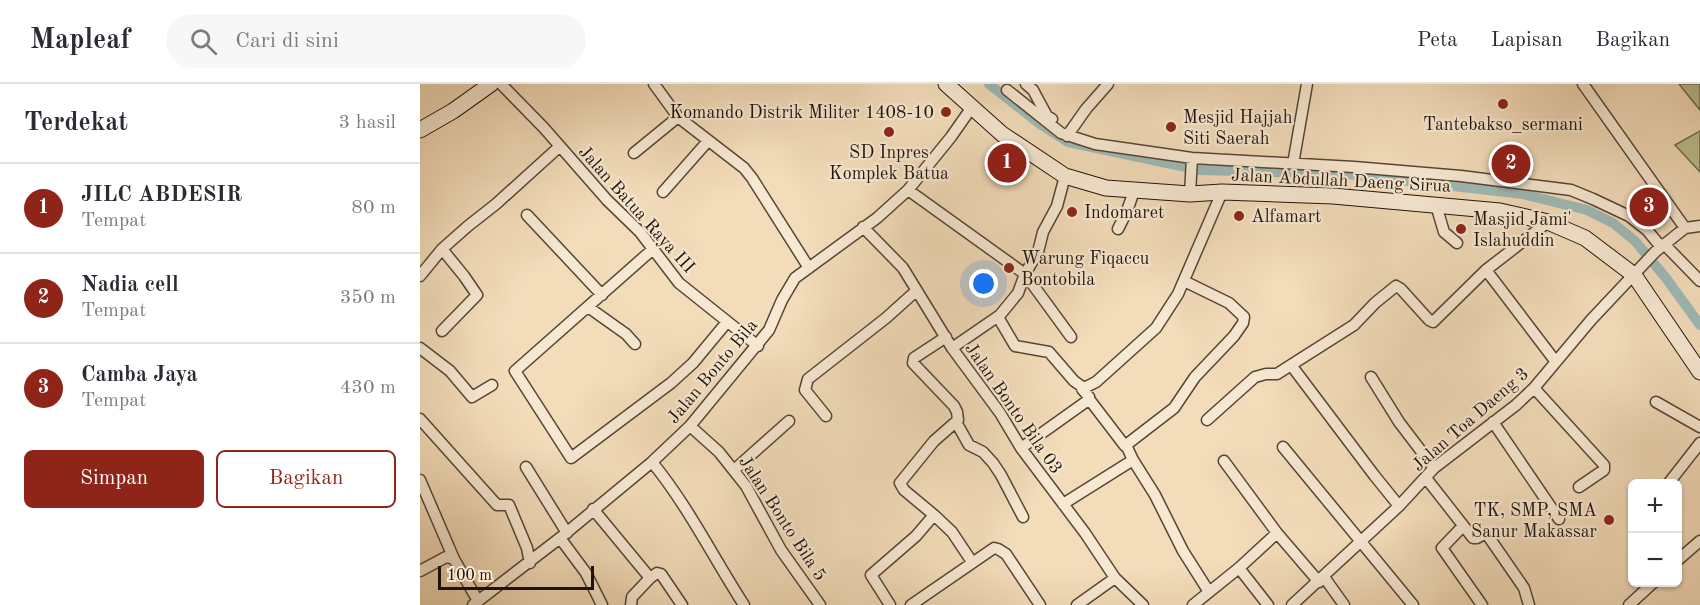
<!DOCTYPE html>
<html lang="id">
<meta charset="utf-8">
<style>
:root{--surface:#fff;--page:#f7f7f7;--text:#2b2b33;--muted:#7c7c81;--line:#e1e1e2;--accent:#8f2418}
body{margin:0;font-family:"Old Standard TT",serif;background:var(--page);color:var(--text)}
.controls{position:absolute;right:18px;bottom:18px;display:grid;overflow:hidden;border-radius:9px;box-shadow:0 2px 4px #0004}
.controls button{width:54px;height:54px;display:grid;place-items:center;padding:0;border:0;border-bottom:2px solid var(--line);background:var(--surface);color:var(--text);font:30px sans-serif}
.scale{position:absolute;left:18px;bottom:15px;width:156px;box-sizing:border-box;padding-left:6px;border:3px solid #20130a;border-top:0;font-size:16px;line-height:21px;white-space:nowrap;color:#20130a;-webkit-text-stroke:4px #f7e8d2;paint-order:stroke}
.you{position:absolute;left:564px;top:200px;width:21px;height:21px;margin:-15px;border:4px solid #fff;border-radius:50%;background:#1a73e8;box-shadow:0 0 0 9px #1a73e833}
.badge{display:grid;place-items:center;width:39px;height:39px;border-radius:50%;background:var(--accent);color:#fff;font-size:20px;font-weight:700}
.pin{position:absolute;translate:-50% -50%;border:3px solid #fff;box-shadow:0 2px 6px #0006}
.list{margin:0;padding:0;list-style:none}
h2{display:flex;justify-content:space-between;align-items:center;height:78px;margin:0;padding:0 24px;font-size:26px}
h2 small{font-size:20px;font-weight:400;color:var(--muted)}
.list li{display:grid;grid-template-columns:39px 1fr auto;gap:18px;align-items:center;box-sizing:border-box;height:90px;padding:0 24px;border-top:2px solid var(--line)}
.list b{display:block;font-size:22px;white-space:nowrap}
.list p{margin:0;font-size:20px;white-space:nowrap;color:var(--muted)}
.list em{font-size:20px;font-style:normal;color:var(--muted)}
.actions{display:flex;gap:12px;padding:18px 24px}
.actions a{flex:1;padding:14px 0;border:2px solid var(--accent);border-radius:9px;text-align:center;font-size:21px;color:var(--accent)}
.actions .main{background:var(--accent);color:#fff}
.icon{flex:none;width:33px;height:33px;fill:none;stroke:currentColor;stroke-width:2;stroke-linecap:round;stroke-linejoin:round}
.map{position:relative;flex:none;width:1280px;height:521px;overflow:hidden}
header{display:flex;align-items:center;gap:36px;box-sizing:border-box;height:84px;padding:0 30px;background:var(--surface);border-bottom:2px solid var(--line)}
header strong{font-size:28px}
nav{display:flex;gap:33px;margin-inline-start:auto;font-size:21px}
.search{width:420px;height:54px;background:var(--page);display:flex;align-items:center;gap:15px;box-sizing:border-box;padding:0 21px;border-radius:33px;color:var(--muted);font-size:22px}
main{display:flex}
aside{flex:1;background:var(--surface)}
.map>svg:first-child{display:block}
.green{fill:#bdc08e;stroke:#6e6a4c;stroke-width:1.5}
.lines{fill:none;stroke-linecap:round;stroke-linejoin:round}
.canal{stroke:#9ebab8;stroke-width:10}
.street-casing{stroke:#554536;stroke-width:13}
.secondary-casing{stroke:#20130a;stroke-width:17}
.street{stroke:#f7e8d2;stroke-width:10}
.secondary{stroke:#f7e8d2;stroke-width:15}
.poi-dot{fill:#8f2418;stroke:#f7e8d2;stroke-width:2}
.labels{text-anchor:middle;stroke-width:4.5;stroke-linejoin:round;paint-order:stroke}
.poi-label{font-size:18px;fill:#20130a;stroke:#f7e8d2;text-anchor:start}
.street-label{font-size:18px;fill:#20130a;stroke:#f7e8d2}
</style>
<header>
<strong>Mapleaf</strong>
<div class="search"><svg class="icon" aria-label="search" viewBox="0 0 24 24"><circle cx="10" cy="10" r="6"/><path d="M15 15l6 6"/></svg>Cari di sini</div>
<nav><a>Peta</a><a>Lapisan</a><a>Bagikan</a></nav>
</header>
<main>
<aside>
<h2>Terdekat<small>3 hasil</small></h2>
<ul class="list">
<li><span class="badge">1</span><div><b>JILC ABDESIR</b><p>Tempat</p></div><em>80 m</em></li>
<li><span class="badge">2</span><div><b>Nadia cell</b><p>Tempat</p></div><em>350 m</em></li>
<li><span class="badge">3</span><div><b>Camba Jaya</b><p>Tempat</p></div><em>430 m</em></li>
</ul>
<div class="actions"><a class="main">Simpan</a><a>Bagikan</a></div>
</aside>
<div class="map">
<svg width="1280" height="521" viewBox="0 0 1280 521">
<rect width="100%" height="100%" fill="#f3dcba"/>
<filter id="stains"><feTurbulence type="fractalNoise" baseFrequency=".00333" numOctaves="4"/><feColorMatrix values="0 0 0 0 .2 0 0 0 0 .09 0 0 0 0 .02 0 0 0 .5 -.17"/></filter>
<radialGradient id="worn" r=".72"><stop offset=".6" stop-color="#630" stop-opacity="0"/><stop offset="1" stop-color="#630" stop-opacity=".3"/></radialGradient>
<path class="green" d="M1259 0H1280V26Z
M1280 47V88L1255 61Z"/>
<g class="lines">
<path class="canal" d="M569 0 620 40 648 58 780 86 927 90 1103 110 1167 126 1193 139 1215 157 1246 194 1280 241"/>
<g class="street-casing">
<path id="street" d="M81 0 124 44 187 116 220 148 259 199 338 262
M234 0 258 33 324 84 332 94 389 184
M606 0 613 6 627 32 632 35
M1163 0 1265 144
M587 6 641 49 675 60 772 74 934 83 1041 92 1151 106 1173 115 1209 132 1227 146 1241 163
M647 52 666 25 688 0
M214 69 258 33
M873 80 887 0
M488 106 605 190 651 253
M243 108 288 57
M770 110 772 74
M1016 121 1024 148 1037 159
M107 131 182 211
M443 143 483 184 532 264 580 329 601 364 665 449 695 494 723 521
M698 145 707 127 714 107
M1244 160 1280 197
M233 165 95 287 151 374 251 299 273 279 307 238
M1066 186 1136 278
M0 192 22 165 48 142 76 120 139 63
M168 223 206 250 215 260
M578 233 595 262 629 268 654 297 664 304 676 298 736 244 758 210 802 108
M22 247 57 211 44 192 22 165
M0 264 30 287 52 313 72 301
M532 264 580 231 598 209 605 190 618 168 623 148 637 122 645 92
M951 293 979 338 1014 384
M1114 304 1184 381V386L1159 403
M669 315 705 362
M1236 318 1280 343
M406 332 385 306 388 295 466 234 496 207
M0 335 77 421H89L107 464 110 479
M787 336 835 293 846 290H857L871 281
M536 338 549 361 563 368 573 379 581 391 603 433
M1073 338 1139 435
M270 342 299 368 326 402 361 466 400 521
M863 363 993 521
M601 364 667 317 669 313 662 305
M713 376 735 411 763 467 789 508
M804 377 857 449 899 498
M232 378C268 422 293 473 324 521
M106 383 147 449
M314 386 369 337
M1006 394 1053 454H1057L1066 449 1104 504 1109 521
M0 396 34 475
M1248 400 1280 359
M643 420 713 376 706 361 754 324 775 293 814 252 823 239 824 233 809 219 764 197
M979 422 954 391 871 281 934 241 955 219 976 202 981 205 1009 236 1013 238 1066 186 1128 138
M173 425 230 494 237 489 241 490 262 521
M514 431 532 448 552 478
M1043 442 1022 464 1062 521
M140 454 166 489 182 521
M1258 476 1280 457
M819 484 848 521
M0 487 26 473 34 475 58 517
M904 493 924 521
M53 521 140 454 232 378 270 342 349 246 362 216 375 194 457 134 488 106 531 53 552 23
M211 521 212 513 230 494
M470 521 451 491 496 452 514 431 484 406 480 399 514 357 538 336 537 328 534 322 493 279 494 274 526 253
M491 521 574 464 578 465 586 470 620 521
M657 521 695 494
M773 521 819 484 857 449
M872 521 979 422 1014 384 1096 321 1114 304 1171 236 1235 168 1265 144 1280 142
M1209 521 1234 498"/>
</g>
<g class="secondary-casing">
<path id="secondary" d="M526 0 582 50 645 92 686 104 770 110 802 108 913 112 1080 127 1128 138 1165 154 1214 191 1280 288
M0 46 33 27 71 0"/>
</g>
<use href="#street" class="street"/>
<use href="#secondary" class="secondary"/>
</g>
<g class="poi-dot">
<circle cx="1083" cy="20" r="6"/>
<circle cx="526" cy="28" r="6"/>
<circle cx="751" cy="43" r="6"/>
<circle cx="469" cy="48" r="6"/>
<circle cx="652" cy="128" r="6"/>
<circle cx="819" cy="132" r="6"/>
<circle cx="1041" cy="145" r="6"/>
<circle cx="589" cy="184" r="6"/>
<circle cx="1189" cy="436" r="6"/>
</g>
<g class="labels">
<g class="poi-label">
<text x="514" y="34" text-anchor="end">Komando Distrik Militer 1408-10</text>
<text x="763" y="39">Mesjid Hajjah<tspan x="763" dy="21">Siti Saerah</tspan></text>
<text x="1083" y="46" text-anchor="middle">Tantebakso_sermani</text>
<text x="469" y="74" text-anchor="middle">SD Inpres<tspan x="469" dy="21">Komplek Batua</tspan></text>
<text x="664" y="134">Indomaret</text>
<text x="831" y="138">Alfamart</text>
<text x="1053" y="141">Masjid Jami'<tspan x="1053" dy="21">Islahuddin</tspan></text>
<text x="601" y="180">Warung Fiqaccu<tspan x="601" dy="21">Bontobila</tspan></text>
<text x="1177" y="432" text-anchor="end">TK, SMP, SMA<tspan x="1177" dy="21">Sanur Makassar</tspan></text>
</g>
<g class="street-label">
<text transform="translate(921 96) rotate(3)" y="6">Jalan Abdullah Daeng Sirua</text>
<text transform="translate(217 125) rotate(48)" y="6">Jalan Batua Raya III</text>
<text transform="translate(292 287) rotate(-50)" y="6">Jalan Bonto Bila</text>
<text transform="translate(594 324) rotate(55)" y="6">Jalan Bonto Bila 03</text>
<text transform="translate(1050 335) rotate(-41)" y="6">Jalan Toa Daeng 3</text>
<text transform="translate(363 434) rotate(57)" y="6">Jalan Bonto Bila 5</text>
</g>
</g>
<rect width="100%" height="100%" filter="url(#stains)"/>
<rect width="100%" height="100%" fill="url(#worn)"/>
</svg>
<div class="controls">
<button>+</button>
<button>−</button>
</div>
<div class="scale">100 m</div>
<div class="you"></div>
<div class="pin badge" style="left:587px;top:79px">1</div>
<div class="pin badge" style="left:1091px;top:80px">2</div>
<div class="pin badge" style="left:1229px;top:123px">3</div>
</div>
</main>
